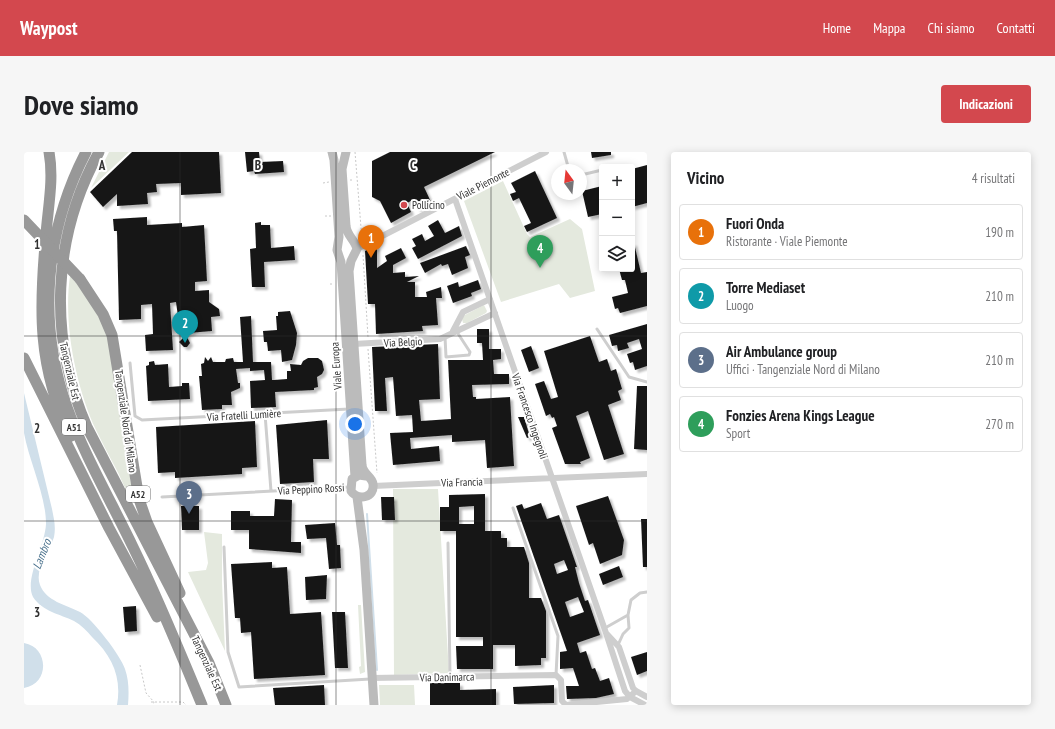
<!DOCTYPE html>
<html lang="it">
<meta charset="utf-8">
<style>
:root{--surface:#fff;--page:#f6f6f6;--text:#202124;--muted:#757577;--line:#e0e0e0;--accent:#d3484e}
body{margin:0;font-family:"PT Sans Narrow",sans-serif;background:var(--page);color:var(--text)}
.controls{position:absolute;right:12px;top:12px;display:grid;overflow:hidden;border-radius:4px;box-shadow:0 2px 10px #0003}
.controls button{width:36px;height:36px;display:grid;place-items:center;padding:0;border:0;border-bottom:1px solid var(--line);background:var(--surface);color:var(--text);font:20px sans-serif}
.compass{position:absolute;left:527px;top:12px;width:36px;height:36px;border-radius:50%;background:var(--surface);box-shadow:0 2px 10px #0003;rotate:345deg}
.you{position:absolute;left:331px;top:272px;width:14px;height:14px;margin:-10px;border:3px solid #fff;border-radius:50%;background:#1a73e8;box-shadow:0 0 0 6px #1a73e833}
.badge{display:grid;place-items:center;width:26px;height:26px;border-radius:50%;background:var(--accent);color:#fff;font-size:13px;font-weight:700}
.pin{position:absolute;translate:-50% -33px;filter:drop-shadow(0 1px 2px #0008)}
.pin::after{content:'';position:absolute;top:21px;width:14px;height:12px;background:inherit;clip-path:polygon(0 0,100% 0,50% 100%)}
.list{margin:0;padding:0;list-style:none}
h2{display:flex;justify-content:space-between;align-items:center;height:52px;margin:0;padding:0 16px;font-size:17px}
h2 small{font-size:13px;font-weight:400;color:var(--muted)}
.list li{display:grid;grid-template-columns:26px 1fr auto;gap:12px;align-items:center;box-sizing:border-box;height:56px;margin:0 8px 8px;padding:0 8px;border:1px solid var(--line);border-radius:4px}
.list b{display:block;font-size:15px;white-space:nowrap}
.list p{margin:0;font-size:13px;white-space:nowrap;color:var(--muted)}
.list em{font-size:13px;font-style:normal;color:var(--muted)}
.icon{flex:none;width:22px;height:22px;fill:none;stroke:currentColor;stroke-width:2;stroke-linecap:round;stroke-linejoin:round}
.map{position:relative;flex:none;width:623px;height:553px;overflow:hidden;border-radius:4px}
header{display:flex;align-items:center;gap:24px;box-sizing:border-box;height:56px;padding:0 20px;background:var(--accent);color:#fff}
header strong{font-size:19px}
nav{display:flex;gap:22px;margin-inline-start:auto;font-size:14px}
.intro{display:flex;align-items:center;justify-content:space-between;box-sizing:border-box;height:96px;padding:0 24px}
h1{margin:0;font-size:28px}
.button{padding:10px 18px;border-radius:4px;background:var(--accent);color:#fff;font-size:14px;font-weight:700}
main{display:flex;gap:24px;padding:0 24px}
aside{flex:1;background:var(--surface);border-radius:4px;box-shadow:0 2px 10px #0003}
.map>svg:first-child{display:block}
.green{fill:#e4e9de}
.water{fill:#d0dfea}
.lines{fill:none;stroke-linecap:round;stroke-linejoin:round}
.stream{stroke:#d0dfea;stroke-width:2}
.building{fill:#181818;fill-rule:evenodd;filter:url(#shadow)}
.path{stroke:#c8c8c8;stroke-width:1;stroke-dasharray:2 2;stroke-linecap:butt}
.lane{stroke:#cecece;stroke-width:3}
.street{stroke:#cecece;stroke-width:6}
.secondary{stroke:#bbb;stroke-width:9}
.highway{stroke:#989898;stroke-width:11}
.highway-bridge{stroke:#989898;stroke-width:11}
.grid{fill:none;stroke:#313131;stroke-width:1;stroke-opacity:0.55}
.poi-dot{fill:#d3484e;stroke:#fff;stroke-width:1.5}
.labels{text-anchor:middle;stroke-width:4;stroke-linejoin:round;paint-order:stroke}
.shield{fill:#fff;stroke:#6f6f6f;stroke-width:1}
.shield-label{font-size:10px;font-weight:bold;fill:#313131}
.street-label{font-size:11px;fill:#313131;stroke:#fff}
.poi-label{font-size:11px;fill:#313131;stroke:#fff;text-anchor:start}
.water-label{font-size:12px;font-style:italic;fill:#476f8b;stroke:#fff}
.grid-label{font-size:13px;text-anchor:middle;font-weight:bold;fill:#313131;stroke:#fff;stroke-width:4;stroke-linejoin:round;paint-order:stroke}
</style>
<header>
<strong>Waypost</strong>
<nav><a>Home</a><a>Mappa</a><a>Chi siamo</a><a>Contatti</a></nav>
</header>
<div class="intro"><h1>Dove siamo</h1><a class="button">Indicazioni</a></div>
<main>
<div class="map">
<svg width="623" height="553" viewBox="0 0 623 553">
<defs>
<filter id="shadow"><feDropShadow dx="3" dy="3" stdDeviation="1" flood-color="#0004"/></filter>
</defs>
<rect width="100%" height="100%" fill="#fff"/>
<path class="green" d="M85 0H105L67 36Z
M479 29 503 82 506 85 546 67 558 77 571 139 546 146 535 132 477 150 440 49Z
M46 124 61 140 84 182 110 351C102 341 97 325 90 313 84 302 78 290 72 278 52 235 39 172 46 124Z
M460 153 463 159 462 161 443 171H439L438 167 439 164Z
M369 337H414L425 521 370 523Z
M180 380 198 382V430L201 499 164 420 182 418 184 411Z
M337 453 341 520 336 522 335 515 337 514 334 453Z
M355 533H390L391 553H356Z"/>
<path class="water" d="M0 241 28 357C30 367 32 375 30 385 26 400 10 417 16 433 22 449 42 453 56 460 68 466 97 504 101 517 105 528 105 541 104 553H93C98 525 88 504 68 485 63 479 57 473 50 469 36 462 19 460 9 445 0 427 21 394 22 372 22 343 5 309 0 281 0 268 0 254 0 241Z
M0 491C25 495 26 532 0 536Z"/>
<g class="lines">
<path class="stream" d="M343 362 353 518"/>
</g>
<path class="building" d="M108 0H195L197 41 157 43V31L132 32 133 40 123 41 124 52 93 54V42L79 55 66 40Z
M221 0H235L236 10 259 9 260 20 231 22 230 19 223 20Z
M366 0H471L400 35 407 50 394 57 389 48 383 51 387 60 367 71 356 49 348 45V9Z
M567 0H587V3L568 6Z
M623 13V51L608 55V17Z
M511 19 533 66 503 80 500 74 507 71 495 46 489 49 486 42 492 40 487 31Z
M578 34V62L564 65 558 39Z
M123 65V73L158 71V75L180 73 183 129 171 130V139L185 138V150L195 157 196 164 187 165 188 179 164 181 167 178 156 179 152 150 146 151 149 198 122 199 121 183 129 182 128 152 117 153V167L95 168 93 79H90L89 67Z
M414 68 421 81 435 74 438 84 394 107 388 96 392 94 388 87 398 82 401 89 410 84 404 74Z
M237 70V73H246L247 96 270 94 271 108 240 110 241 135H228L226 97 232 96 231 71Z
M608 91H610L617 121 623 120V154L596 161 594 156 591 157 588 145 604 141 601 128H598L595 117H608Z
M353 93V116L363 109 361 104 377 96 382 106 369 113V121L381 120V125L395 124 383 130H391V145H403L402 140 417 135 418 146H412L414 173 398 174 399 179 352 182 351 152H344L341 99Z
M442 94 446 103 441 105 444 116 428 123 424 112 418 114 417 112 401 121 396 111Z
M454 128 457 137 447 141 448 144 429 151 423 134 434 130 435 135Z
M266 159 273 181 272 193 268 208 258 210 257 198 244 199 243 190H240L239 179 253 178 252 164H254V160Z
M227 164 229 210H247L248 228H250L263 227V219H267L266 212 277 213 279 209 284 206H294L298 209 300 218 298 222 293 225 294 235 290 236V238L251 240 252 255 227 256 226 229 241 228 240 218 226 219V216L212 217 214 231H216V236L207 240 208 253H198V257L178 258 175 224H178L177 212 180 211 181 205 184 209 187 205 189 210H201L202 207 209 206 210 210H219L216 165Z
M623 172V214L611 218 609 210 606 211 603 202 618 197 615 187 603 191 605 196 594 199 593 193 588 194 585 183Z
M453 177H465V197H477V207L469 208 470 222H485V232L448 233 449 245H452V247L486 245 490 314 463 316 461 288 428 290V283L386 286 387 297 415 294 416 309 369 313 366 281 389 280 388 263 372 264 369 225 361 226 363 259H351L348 195 414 192 416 247 395 248 397 269 427 267 424 208H459L458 191H453Z
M162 183 166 191 163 195H160L155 190Z
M566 184 575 210 583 207 587 219 592 217 598 237 594 239 597 248 584 253 600 302 580 308 564 259 552 264 566 306 556 310 557 312H541L528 276 533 274 530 265 528 266 526 262 522 264 511 232 520 229 527 247 534 245 520 199Z
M507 194 515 216 505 220 497 198Z
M130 209 131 213 144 212 145 235 158 234V231H165L166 247 124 249 122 214 125 213V210Z
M613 234H623V298L610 297Z
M494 265H500L506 285 503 286Z
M303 268 305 307H289L290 330 256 332 252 273Z
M231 269 233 315 218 316V322L151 326V320L134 321 132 275Z
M461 342V379H477V386H483V395H500L505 411V446H517L522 459V506H517V513L491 514V493H469V517H433L432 494H459V485H432V379H416V355H425V343ZM450 354V372H435V355Z
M584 344 600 388 598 403 576 412 569 391 565 393 552 354Z
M357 345H370L371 368H358Z
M251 347 268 348 267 390H277V401L225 397V378H207V359H226V364H250Z
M517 351 523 367 535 363 553 415H551L555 431 561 449 564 448 576 483 553 491 556 501 562 499 568 517 571 516 576 529 585 526 590 542 572 546 543 547 542 534H555L549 516 536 517V500L543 499 492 354 498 352 500 357ZM540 408 544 418 533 422 530 412ZM554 445 560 460 546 465 541 450Z
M157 354H175V378H158Z
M617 367H623V415H619Z
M311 371 313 393H316L317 416 305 417 302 386 283 387 281 373Z
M248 410V416L263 415 266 462 297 460 301 523 230 527 227 480 217 481 216 466H211L207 412Z
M595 414 599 425 579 433 575 422Z
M303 423 302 447 282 448 281 425Z
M112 454 113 479 101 480 99 455Z
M308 460H321L324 516H311Z
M623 500V519L613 523 607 505Z
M406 531H436V538L472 537V553H406Z
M300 533 301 553H251L249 536Z
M530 533V551L490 552 489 535Z"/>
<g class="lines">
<path class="path" d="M331 0 338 88
M326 28H330
M299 31 305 30
M301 64H307
M339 103 344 185
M306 132H310
M344 197 353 321
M116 513 122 541 130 550 129 553
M127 550H159L162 553"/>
<path class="lane" d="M540 0 545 18
M593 15 596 14
M557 23 578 18
M573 177 605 225 623 230
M421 185 422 205 445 203 446 200 433 180
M106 211 111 264 118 268 325 257
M241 262 247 339
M138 345 326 335
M489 356 534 484 532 523
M424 391 426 525
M200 395 204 500 215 535 346 527
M581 476 604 463 607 448 616 441 623 440
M594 493 599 482 605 476 604 463"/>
<path class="street" d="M431 47 582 481 601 539 606 545 621 553
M333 97 522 0
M429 179 439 160 466 147
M330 192 416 187 471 161
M349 334 623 322
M582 481 595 495 609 536 612 539 623 545
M348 526 532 523 537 528 538 549 542 553 603 547 612 539"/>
<path class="secondary" d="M308 0 310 8 315 85 313 98 317 110 331 325
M322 0 318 17 322 74C323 84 331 88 333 97L327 109 325 119 338 313C339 323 348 324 349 332 351 346 334 349 327 339L328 327 335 323 342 324
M333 345 340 398 350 553"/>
<path class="highway" d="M25 0C30 27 24 55 22 82 15 156 13 216 47 284
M62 0C21 79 13 171 43 255 60 303 87 349 109 395 134 446 156 500 178 553
M75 0C28 85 24 186 63 275L185 511 202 553
M56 127 79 162 88 183 115 347 123 370 156 441
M0 206 85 376 133 465"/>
<path class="highway-bridge" d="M0 68 56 127"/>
</g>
<path class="grid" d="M156 0V553M312 0V553M467 0V553M0 184H623M0 369H623"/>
<circle class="poi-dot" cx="380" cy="53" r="4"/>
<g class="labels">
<g class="shield">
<rect x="38" y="267" width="24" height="16" rx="3"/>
<rect x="102" y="334" width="24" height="16" rx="3"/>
</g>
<g class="shield-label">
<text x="50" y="279">A51</text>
<text x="114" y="346">A52</text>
</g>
<g class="street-label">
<text transform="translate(459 32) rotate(-27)" y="4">Viale Piemonte</text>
<text transform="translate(379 190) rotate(-3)" y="4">Via Belgio</text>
<text transform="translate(312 214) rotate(-94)" y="4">Viale Europa</text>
<text transform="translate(46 219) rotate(77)" y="4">Tangenziale Est</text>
<text transform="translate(220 263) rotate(-3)" y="4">Via Fratelli Lumière</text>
<text transform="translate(506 264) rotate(71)" y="4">Via Francesco Ingegnoli</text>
<text transform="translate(102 269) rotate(82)" y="4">Tangenziale Nord di Milano</text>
<text transform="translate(438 330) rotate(-2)" y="4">Via Francia</text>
<text transform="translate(287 337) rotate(-3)" y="4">Via Peppino Rossi</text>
<text transform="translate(183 511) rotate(65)" y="4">Tangenziale Est</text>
<text transform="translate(423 525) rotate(-1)" y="4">Via Danimarca</text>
</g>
<g class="poi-label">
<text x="388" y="57">Pollicino</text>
</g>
<g class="water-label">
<text transform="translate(18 402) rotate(-68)" y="4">Lambro</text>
</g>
</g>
<g class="grid-label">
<text x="78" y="18">A</text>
<text x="234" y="18">B</text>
<text x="389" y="18">C</text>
<text x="13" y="97">1</text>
<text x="13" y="281">2</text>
<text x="13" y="465">3</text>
</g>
</svg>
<div class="controls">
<button>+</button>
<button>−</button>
<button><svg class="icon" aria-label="layers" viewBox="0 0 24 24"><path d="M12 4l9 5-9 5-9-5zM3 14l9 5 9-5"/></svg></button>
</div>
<svg class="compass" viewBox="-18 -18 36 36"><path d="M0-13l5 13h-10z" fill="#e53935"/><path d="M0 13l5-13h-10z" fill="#757577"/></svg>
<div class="you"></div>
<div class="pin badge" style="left:347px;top:106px;background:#e8710a">1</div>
<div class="pin badge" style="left:161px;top:191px;background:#0f9aa8">2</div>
<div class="pin badge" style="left:165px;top:362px;background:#5c6f8a">3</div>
<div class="pin badge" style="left:516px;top:116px;background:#2e9e5b">4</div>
</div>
<aside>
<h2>Vicino<small>4 risultati</small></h2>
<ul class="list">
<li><span class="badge" style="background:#e8710a">1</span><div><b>Fuori Onda</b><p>Ristorante · Viale Piemonte</p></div><em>190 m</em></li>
<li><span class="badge" style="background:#0f9aa8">2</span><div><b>Torre Mediaset</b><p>Luogo</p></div><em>210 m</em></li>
<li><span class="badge" style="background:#5c6f8a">3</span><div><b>Air Ambulance group</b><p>Uffici · Tangenziale Nord di Milano</p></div><em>210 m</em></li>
<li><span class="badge" style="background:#2e9e5b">4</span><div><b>Fonzies Arena Kings League</b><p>Sport</p></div><em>270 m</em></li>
</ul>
</aside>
</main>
